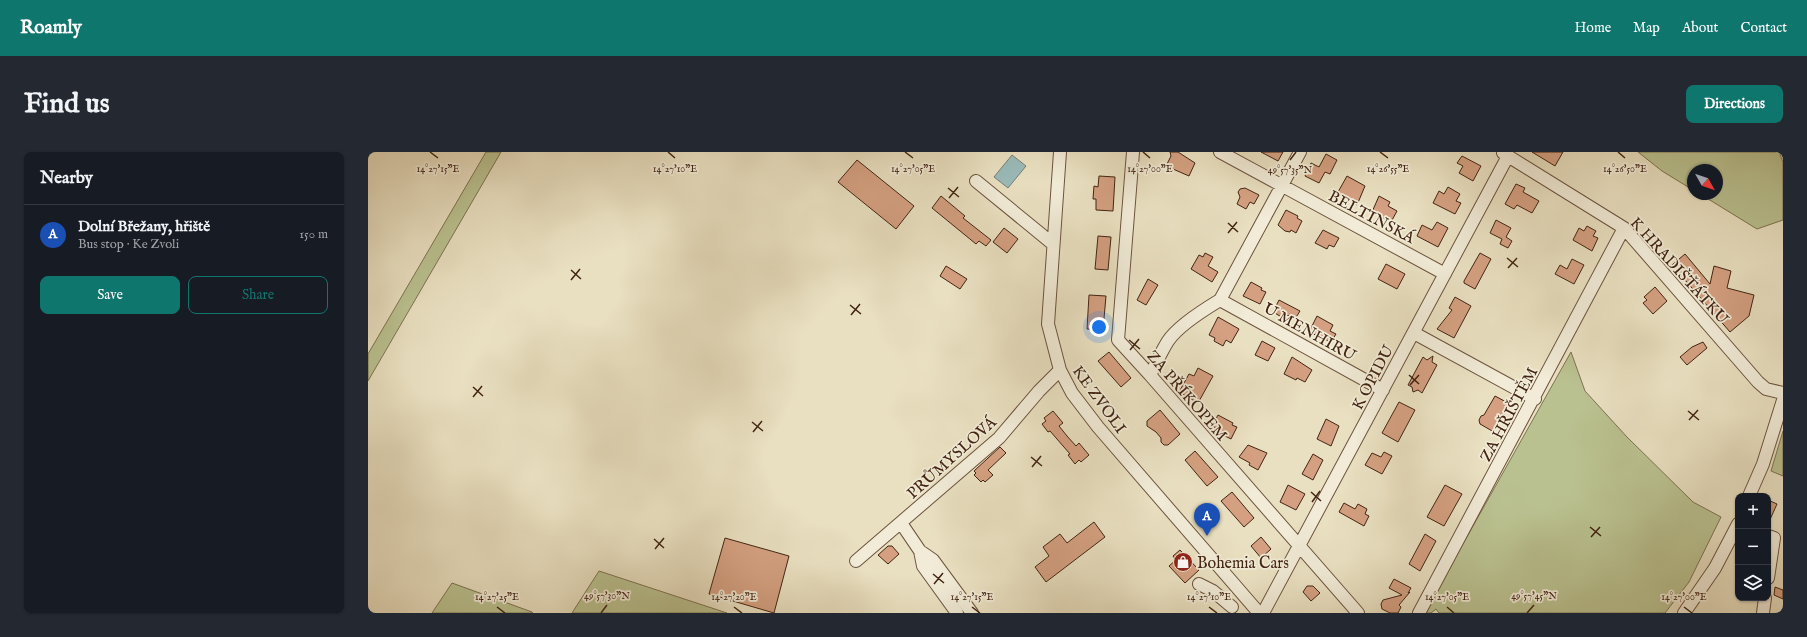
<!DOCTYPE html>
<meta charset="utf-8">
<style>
:root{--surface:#171b24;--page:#242831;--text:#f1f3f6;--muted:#9ea1a6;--line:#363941;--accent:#0f766e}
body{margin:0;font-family:"IM FELL English",serif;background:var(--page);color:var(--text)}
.controls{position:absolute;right:12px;bottom:12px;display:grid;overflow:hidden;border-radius:8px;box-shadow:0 1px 3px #0004}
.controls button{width:36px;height:36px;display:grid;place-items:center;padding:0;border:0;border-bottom:1px solid var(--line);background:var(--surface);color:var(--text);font:20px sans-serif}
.compass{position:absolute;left:1319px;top:12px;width:36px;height:36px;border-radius:50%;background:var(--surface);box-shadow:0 1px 3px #0004;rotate:130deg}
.you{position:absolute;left:731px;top:175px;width:14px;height:14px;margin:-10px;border:3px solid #fff;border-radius:50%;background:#1a73e8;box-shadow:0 0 0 6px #1a73e833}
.badge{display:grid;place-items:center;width:26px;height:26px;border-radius:50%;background:var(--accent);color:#fff;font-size:13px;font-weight:700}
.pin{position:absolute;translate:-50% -33px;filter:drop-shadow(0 1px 2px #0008)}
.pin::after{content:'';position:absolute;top:21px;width:14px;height:12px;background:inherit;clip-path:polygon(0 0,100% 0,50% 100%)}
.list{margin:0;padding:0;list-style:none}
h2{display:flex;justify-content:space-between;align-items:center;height:52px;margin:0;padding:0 16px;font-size:17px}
h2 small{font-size:13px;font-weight:400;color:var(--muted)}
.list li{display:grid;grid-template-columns:26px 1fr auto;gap:12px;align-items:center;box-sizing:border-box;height:60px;padding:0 16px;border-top:1px solid var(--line)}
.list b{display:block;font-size:15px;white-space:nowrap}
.list p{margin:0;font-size:13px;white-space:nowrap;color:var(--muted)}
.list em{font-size:13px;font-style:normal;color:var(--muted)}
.actions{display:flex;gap:8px;padding:12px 16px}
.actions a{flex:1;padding:9px 0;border:1px solid var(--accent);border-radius:8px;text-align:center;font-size:14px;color:var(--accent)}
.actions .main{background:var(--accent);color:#fff}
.icon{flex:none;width:22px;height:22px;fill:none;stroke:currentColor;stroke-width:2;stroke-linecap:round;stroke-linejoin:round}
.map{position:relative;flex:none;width:1415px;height:461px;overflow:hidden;border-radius:8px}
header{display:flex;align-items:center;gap:24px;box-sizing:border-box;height:56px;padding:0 20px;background:var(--accent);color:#fff}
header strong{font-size:19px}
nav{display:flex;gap:22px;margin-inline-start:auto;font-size:14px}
.intro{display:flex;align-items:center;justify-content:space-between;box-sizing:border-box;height:96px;padding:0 24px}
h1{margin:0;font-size:28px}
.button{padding:10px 18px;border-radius:8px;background:var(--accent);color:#fff;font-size:14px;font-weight:700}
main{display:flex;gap:24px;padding:0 24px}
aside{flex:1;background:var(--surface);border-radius:8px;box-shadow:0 1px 3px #0004}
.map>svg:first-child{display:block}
.green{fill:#bac190;stroke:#7e7251}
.water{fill:#9abbba;stroke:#777f77}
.building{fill:#d4a081;stroke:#422412}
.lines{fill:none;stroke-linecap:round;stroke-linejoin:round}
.minor-casing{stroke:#6c533e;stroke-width:14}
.minor{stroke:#f1ebd7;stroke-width:12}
.ticks{fill:none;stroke:#422412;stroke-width:1.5}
.labels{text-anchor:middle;stroke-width:3.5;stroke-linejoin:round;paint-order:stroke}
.street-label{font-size:16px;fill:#422412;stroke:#f1ebd7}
.poi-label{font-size:16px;fill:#422412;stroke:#f1ebd7;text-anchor:start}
.ticks-label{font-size:10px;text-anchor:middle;fill:#422412;stroke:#f1ebd7;stroke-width:3.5;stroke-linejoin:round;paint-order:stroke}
</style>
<header>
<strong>Roamly</strong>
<nav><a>Home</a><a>Map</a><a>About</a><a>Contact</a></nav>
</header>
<div class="intro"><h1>Find us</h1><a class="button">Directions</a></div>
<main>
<aside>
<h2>Nearby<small></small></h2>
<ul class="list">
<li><span class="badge" style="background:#1a4fb4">A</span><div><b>Dolní Břežany, hřiště</b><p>Bus stop · Ke Zvoli</p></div><em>150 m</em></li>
</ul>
<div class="actions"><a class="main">Save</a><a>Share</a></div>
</aside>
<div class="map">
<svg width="1415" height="461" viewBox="0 0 1415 461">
<rect width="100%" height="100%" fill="#e9e0c1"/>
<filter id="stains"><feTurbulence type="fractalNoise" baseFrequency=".005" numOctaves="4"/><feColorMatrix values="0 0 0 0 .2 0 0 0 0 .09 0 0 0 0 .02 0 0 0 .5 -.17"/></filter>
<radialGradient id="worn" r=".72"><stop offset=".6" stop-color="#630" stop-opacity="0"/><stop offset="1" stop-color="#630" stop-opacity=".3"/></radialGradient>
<path class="green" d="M118 0H133L0 229V202Z
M1270 0H1411L1415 10V68L1389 77 1332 42H1349V18H1325V38L1294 19Z
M1203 200 1217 239 1259 285 1325 350 1353 365 1321 430 1297 461H1071L1068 457 1063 461H1056Z
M1415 279V324L1403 319Z
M231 419 359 461H204Z
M84 431 164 460 165 461H64Z"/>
<path class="water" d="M644 3 658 14 640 36 626 25Z"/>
<path class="building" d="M802 0H810L827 11 821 24 798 14 803 4Z
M893 0H915L910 9Z
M1164 0H1195L1187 14Z
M958 2 969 8 962 22 957 20 951 31 937 24 943 11 951 15Z
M1094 4 1113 14 1105 29 1091 21 1095 14 1089 11Z
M489 8 546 54 528 77 470 30Z
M731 24 747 25 745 59 728 58V47H725L726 34 730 35Z
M979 24 997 34 989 53 970 40Z
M1148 32 1157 36 1155 40 1171 49 1164 61 1149 53 1146 57 1137 52Z
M1080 35 1092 42 1088 49 1093 51 1087 62 1065 51 1071 39 1076 42Z
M877 36 891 43 886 52 882 50 878 57 869 52 872 45 870 40 872 37Z
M573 44 597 64 595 66 623 88 618 94 611 89 608 92 564 56Z
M1011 44 1022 50 1020 54 1029 59 1023 70 1004 60Z
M918 58 930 64 929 66 934 69 928 81 923 78 922 80 917 79 910 73Z
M1128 68 1143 76 1138 85 1144 89 1140 96 1132 92 1134 87 1122 81Z
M1069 70 1080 76 1070 95 1049 84 1054 73 1064 78Z
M1219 74 1228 79 1225 84 1230 86 1224 99 1205 88 1211 76 1216 79Z
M636 76 650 87 639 101 625 90Z
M955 78 971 86 966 95 961 93 959 97 947 91Z
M730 84 743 85 740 118 727 117Z
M837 101 845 105 840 114 850 120 844 130 823 117 831 103 835 105Z
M1112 101 1123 107 1107 137 1096 131V129Z
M1317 102 1342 132 1346 114 1363 119 1359 136 1386 143 1381 164 1362 180 1304 113Z
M1204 107 1216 113 1206 132 1187 122 1192 113 1199 117Z
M1018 112 1037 122 1029 137 1010 127Z
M578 114 599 127 592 137 572 124Z
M780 127 790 133 778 153 769 148Z
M883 130 894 136 893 138 898 140 892 152 875 144Z
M1287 135 1299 149 1285 162 1275 151 1279 148 1276 145Z
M721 143 738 144 735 178 719 177Z
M1087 145 1103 154 1086 186 1069 177 1084 158 1081 156Z
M911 148 932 159 927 167 919 163 917 167 905 160Z
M949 164 965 173 962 179 968 182 963 190 941 180Z
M850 165 871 177 863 191 858 188 855 194 846 189 847 186 841 183Z
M894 189 907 196 900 209 887 203Z
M1335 190 1339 196 1319 213 1312 205 1324 195Z
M741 200 763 226 753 235 730 209Z
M1065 204 1064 210 1069 213 1054 241 1050 238 1045 240 1044 235 1040 233 1055 205 1059 208Z
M924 205 944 218 937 230 929 226 928 228 916 222Z
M830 216 845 224 830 251 811 240 821 222 826 224Z
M1127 244 1142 252 1126 280 1112 272 1111 268 1113 264 1116 263Z
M1031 250 1047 258 1030 290 1014 281Z
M792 258 812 282 800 293H796L793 290V286L788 280 779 274V269Z
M685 259 695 271 691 274 699 284 708 294 711 291 721 303 713 310 711 308 707 312 700 303 702 302 682 279 680 280 674 272 678 269 676 266Z
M850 263 865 271 864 273 869 275 863 287 849 280 850 277 844 274Z
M958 267 971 274 963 294 949 287Z
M880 293 899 301 890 318 881 313 882 311 871 305Z
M632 295 638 301 620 318 625 323 617 330 615 328 613 330 606 323 608 321 606 319Z
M827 299 850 325 839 334 817 308Z
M1016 300 1024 304 1014 322 997 313 1004 301 1013 305Z
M945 302 955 308 945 328 934 322Z
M920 333 937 342 928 358 912 350Z
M1077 333 1094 342 1076 374 1059 365Z
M864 340 886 366 876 375 853 349Z
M1400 348 1409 352 1400 372Z
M976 351 987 357 990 352 999 357 997 362 1001 364 996 374 971 360Z
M726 370 737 385 678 430 667 415 681 404 675 395 692 382 699 391Z
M1057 382 1068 389 1052 419 1041 412Z
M893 385 903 397 893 406 883 394Z
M357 386 421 404 406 461 341 442Z
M520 394H524L531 402 520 412 510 403Z
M812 398 831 418 817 431 801 414 808 408 805 404Z
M1026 427 1043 436 1040 441 1042 440 1031 453 1033 455 1030 461H1022L1014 457 1013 452 1015 448 1034 443 1021 436Z
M939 434H945L952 441 943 449 935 440Z
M1407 435 1415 438V447L1406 443Z"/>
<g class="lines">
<g class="minor-casing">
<path id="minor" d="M692 0 680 172 692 218 704 241 730 275 891 461
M765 0 750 188 782 223 990 461
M852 0 1077 122
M1135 1 1256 76 1390 230 1398 237 1415 241
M608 29 685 92
M852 148 1015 238
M1046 181 1167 247
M782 223C788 212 793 200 800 189 810 174 837 157 852 148L932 0
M1381 344 1395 312 1415 248
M533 371 552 399 565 408 604 461
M1400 384 1406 386 1400 426
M552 399 555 414 589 461
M488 409 631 286 671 239 692 218
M831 432 845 439 864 455
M895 461 1140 4
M1051 461 1256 76
M1316 461 1347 416 1370 372
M1395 461 1397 446"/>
</g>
<use href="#minor" class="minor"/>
</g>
<path class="ticks" d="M62 0 70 6M300 0 307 6M537 0 545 6M775 0 782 6M1012 0 1020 6M1250 0 1257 6M922 8 928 0M580 36 591 45M581 46 590 35M860 71 870 80M860 81 869 70M1139 106 1150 115M1140 116 1149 106M203 118 213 127M203 128 212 117M482 153 493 162M483 163 492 152M761 188 772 197M762 198 771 187M1041 223 1051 232M1042 233 1051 223M105 235 115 244M105 245 114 234M1320 259 1331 268M1321 268 1330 258M384 270 395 279M385 280 394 269M663 305 674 314M664 315 673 304M943 340 953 349M944 350 952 339M1222 375 1233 384M1223 385 1232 375M286 387 296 396M287 397 296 386M565 422 576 431M566 432 575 421M129 455 137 461M366 455 374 461M604 455 612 461M841 455 849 461M1079 455 1086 461M1316 455 1324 461M233 461 239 453M1159 461 1166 453"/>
<defs>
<g id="shop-disc" transform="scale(1)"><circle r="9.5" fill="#8f2418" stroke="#f1ebd7"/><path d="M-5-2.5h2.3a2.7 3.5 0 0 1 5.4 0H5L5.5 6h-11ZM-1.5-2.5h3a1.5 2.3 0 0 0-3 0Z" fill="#fff"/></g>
</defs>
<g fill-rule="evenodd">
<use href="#shop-disc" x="815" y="410"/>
</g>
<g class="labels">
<g class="street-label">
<text transform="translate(1004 64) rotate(28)" y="6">BELTINSKÁ</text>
<text transform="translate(1312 118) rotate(48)" y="6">K HRADIŠŤÁTKU</text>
<text transform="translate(942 179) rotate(29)" y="6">U MENHIRU</text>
<text transform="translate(1004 225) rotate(-62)" y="6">K OPIDU</text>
<text transform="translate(820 243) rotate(49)" y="6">ZA PŘÍKOPEM</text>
<text transform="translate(732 247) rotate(54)" y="6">KE ZVOLI</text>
<text transform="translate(1140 262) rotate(-62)" y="6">ZA HŘIŠTĚM</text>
<text transform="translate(583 305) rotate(-42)" y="6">PRŮMYSLOVÁ</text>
</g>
<g class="poi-label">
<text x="829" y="416">Bohemia Cars</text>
</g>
</g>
<g class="ticks-label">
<text x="307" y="20">14°27'10"E</text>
<text x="782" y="20">14°27'00"E</text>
<text x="1020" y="20">14°26'55"E</text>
<text x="70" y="20">14°27'15"E</text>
<text x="545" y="20">14°27'05"E</text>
<text x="1257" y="20">14°26'50"E</text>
<text x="922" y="21">49°57'35"N</text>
<text x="239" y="447">49°57'30"N</text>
<text x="1166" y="447">49°57'45"N</text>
<text x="129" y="448">14°27'25"E</text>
<text x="366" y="448">14°27'20"E</text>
<text x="604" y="448">14°27'15"E</text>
<text x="841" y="448">14°27'10"E</text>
<text x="1079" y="448">14°27'05"E</text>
<text x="1316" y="448">14°27'00"E</text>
</g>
<rect width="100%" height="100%" filter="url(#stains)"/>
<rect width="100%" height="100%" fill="url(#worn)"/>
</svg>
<div class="controls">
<button>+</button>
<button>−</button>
<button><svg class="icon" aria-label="layers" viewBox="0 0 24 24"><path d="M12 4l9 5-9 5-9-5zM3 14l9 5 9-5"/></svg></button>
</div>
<svg class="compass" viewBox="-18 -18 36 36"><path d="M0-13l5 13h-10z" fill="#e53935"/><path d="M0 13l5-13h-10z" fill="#9ea1a6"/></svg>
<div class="you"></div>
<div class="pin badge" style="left:839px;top:384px;background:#1a4fb4">A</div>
</div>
</main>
